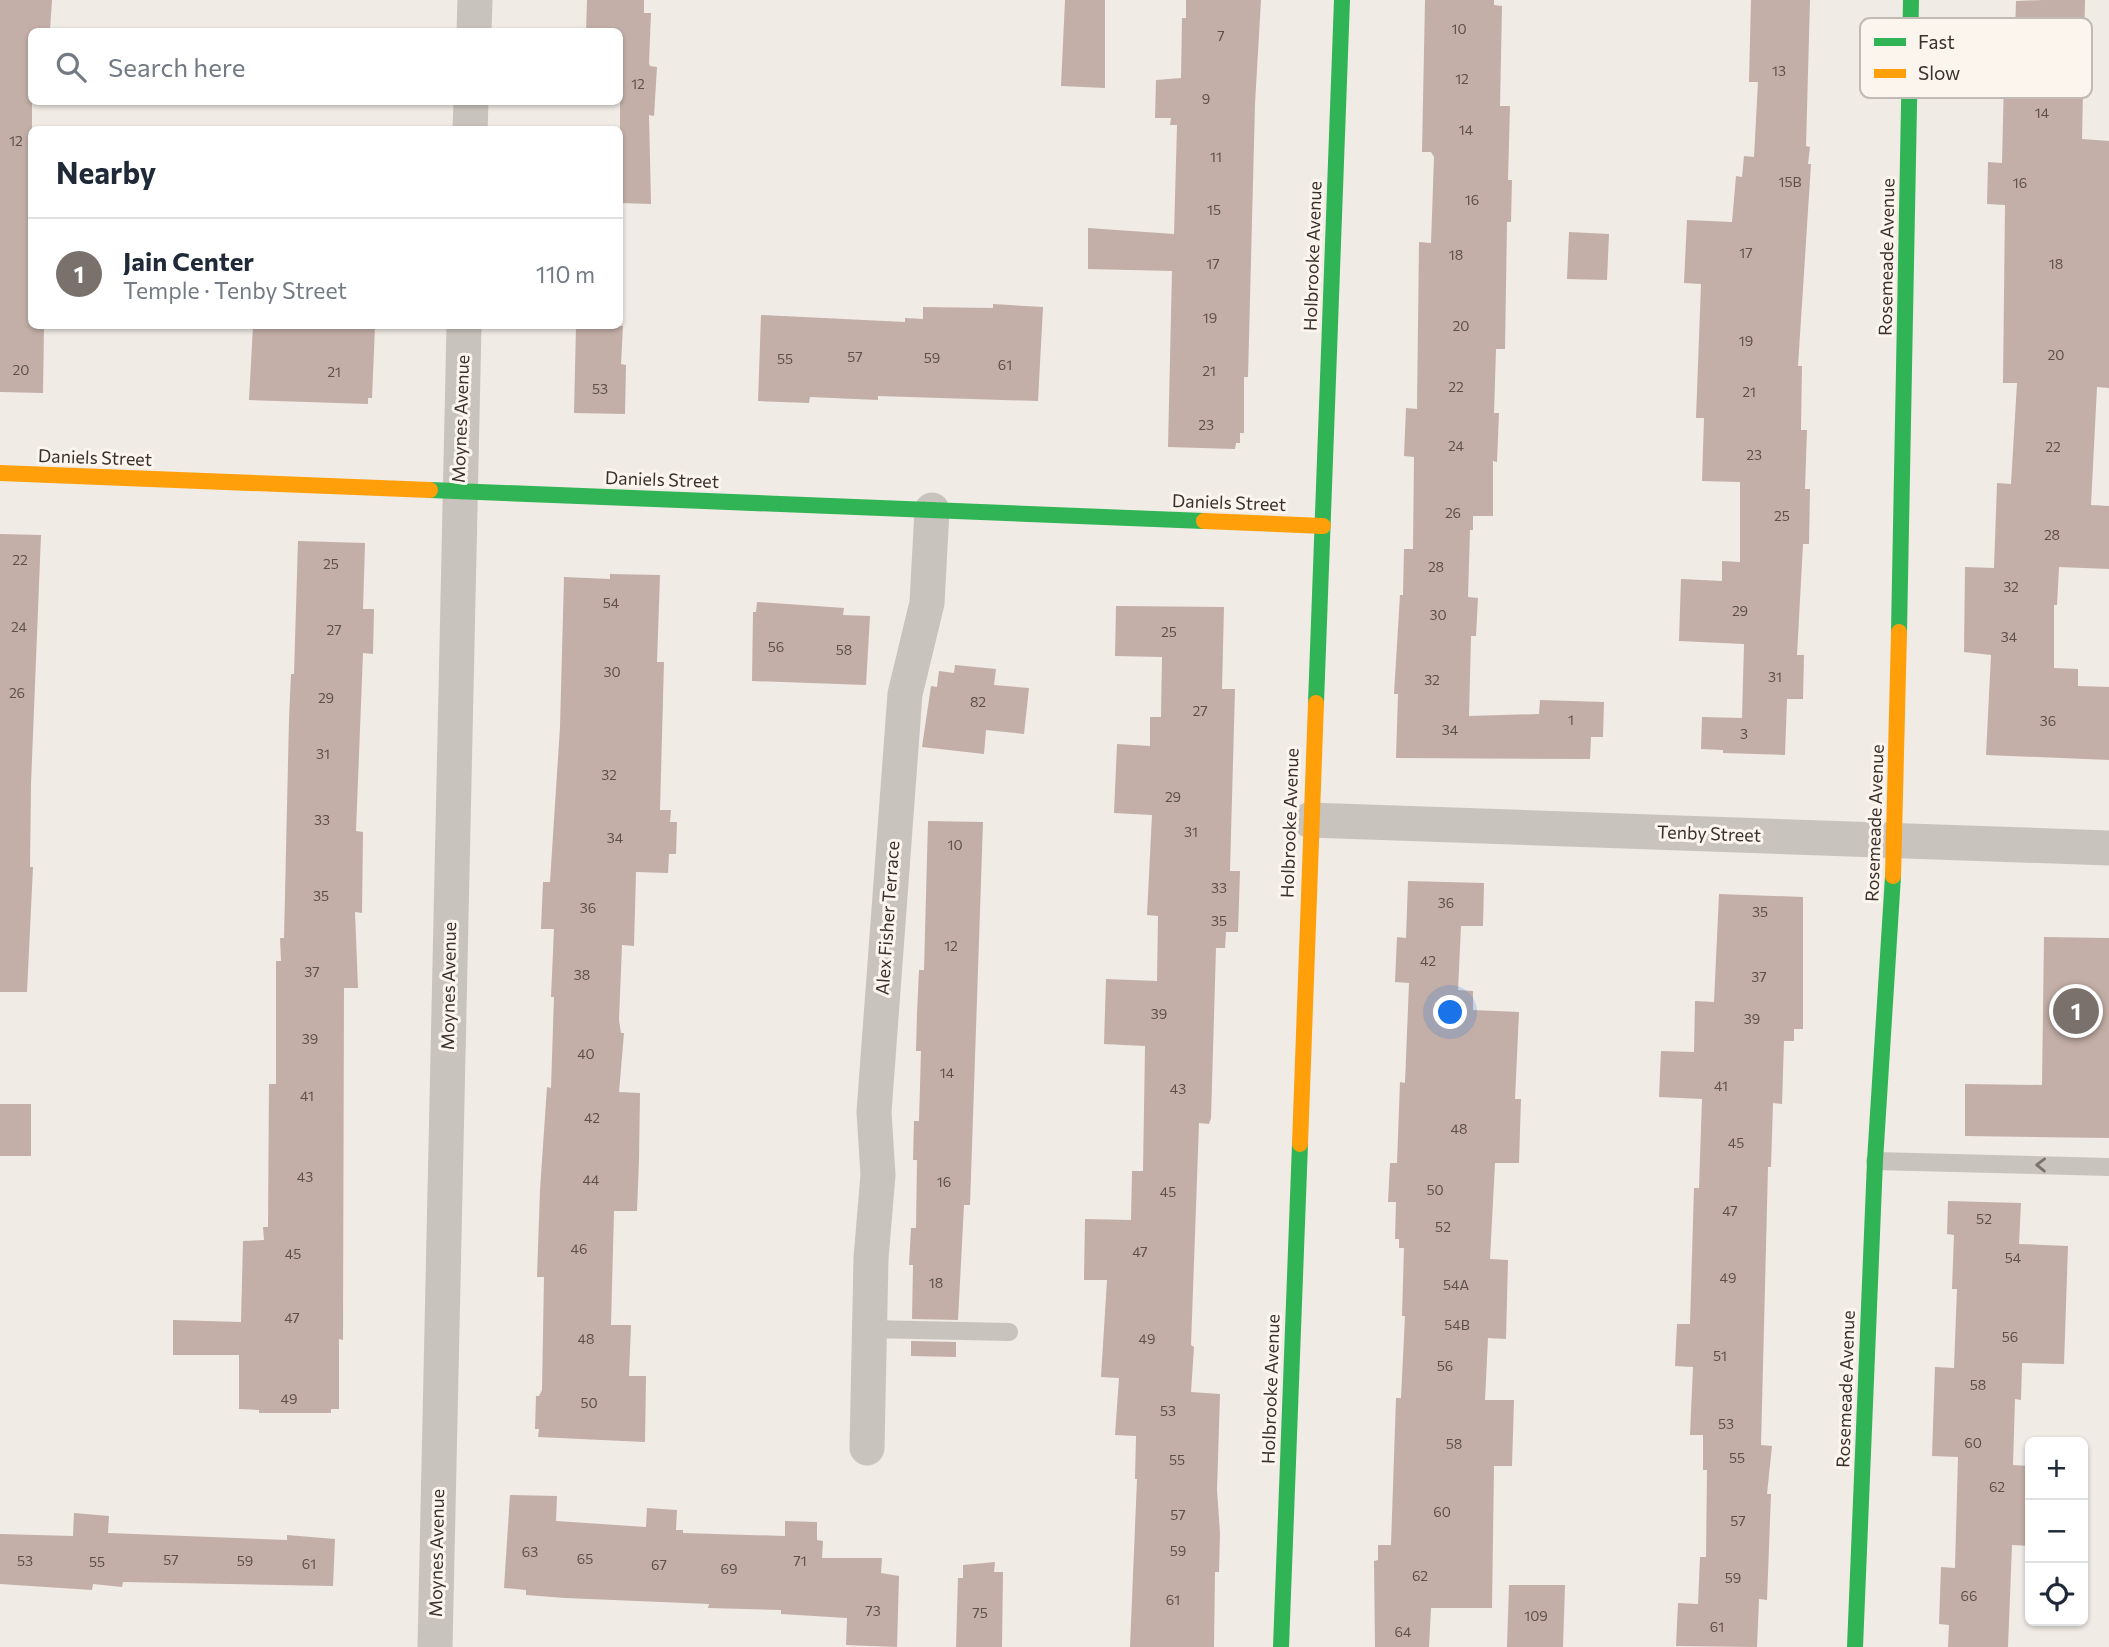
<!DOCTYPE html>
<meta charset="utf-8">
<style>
:root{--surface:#fff;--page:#f6f6f7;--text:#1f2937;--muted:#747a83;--line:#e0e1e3;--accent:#7a716c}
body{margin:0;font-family:Commissioner,sans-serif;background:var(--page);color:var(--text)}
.controls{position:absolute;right:21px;bottom:21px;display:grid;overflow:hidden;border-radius:10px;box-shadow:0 2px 5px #0004}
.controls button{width:63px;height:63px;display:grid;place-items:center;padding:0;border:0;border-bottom:2px solid var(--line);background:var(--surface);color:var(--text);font:35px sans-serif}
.you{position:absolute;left:1451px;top:1013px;width:24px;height:24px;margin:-18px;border:5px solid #fff;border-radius:50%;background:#1a73e8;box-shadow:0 0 0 10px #1a73e833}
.badge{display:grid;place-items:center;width:46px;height:46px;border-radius:50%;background:var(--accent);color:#fff;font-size:23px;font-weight:700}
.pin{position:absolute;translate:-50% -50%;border:4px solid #fff;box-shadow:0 2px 7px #0006}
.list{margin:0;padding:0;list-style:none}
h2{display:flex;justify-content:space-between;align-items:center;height:91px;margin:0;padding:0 28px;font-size:30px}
h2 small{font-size:23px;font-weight:400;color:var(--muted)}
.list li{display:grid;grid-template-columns:46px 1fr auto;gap:21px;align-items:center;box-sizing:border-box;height:112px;padding:0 28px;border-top:2px solid var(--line)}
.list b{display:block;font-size:26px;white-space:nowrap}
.list p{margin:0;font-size:23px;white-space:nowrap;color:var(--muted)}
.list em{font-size:23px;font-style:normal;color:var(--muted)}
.icon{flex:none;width:38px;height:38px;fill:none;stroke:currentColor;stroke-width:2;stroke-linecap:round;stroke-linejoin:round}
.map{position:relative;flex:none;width:2109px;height:1647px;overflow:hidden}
.search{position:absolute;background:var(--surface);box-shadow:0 2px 5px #0004;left:28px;top:28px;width:595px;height:77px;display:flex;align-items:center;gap:18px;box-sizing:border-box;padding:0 24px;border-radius:10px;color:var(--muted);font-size:26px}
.panel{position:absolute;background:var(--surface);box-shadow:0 2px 5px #0004;left:28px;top:126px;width:595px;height:203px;border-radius:10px}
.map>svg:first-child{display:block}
.building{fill:#c3afa7}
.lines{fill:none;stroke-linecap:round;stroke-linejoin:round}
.lane{stroke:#c9c3be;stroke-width:18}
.street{stroke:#c9c3be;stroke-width:35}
.fast{stroke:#30b455;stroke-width:16}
.slow{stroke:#ff9f0a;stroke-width:16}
.oneway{stroke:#7b726d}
.labels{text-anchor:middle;stroke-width:6;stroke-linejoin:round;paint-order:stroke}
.number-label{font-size:14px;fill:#5d504a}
.street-label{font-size:18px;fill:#3b302b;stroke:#fbf5ee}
.key{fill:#fbf5ee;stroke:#c1bab4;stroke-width:2}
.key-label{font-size:19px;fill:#3b302b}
</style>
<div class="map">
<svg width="2109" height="1647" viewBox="0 0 2109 1647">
<rect width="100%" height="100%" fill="#f0ebe5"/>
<path class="building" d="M0 0H52L50 30H32V326H44L43 393 0 392Z
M587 0H644V13H651L649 63 650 66 657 67 654 116 649 115 651 204 620 203V32H586Z
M1065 0H1105V88L1061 86Z
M1186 0H1261L1255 104 1248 377H1244V433H1240V443H1236L1235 449 1168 447 1172 271 1088 269V228L1174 234 1177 125H1170L1171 118H1155L1156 80 1181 78 1182 18H1186Z
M1425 0H1494V5L1502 6 1500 106H1510L1508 180H1512L1511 222H1507L1505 349H1496L1494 413H1499L1497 462 1493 461V516H1473V530H1470L1468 597 1478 598 1476 636H1471L1469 716 1539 714 1540 700 1604 702 1603 737H1591L1590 759 1396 758 1398 694H1394L1400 595H1403L1404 549H1413L1414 457 1404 456 1406 408 1417 409 1419 242 1431 243 1434 157 1431 152H1422Z
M1751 0H1810L1806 146 1810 147 1808 164H1811L1798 366H1802L1801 430H1807L1805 489H1810L1809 544H1803L1797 655H1804L1803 699H1787L1785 755 1723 753V750L1701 749 1702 717 1742 718 1744 644 1679 641 1681 579 1722 581V561L1740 562V482L1702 481 1704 418H1696L1701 284 1684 283 1687 220 1732 222 1736 176 1742 177 1744 156 1754 157 1758 82H1749Z
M2043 0H2085L2082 139 2109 141V388L2097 387 2091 505 2109 506V569L2059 567 2057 605H2054V668L2078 669V686L2109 687V760L1986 755 1991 655 1964 652 1965 567 1994 568 1997 483 2011 484 2017 383H2003L2005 205 1987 204 1988 162 2002 163 2005 38H2013L2015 34 2016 1Z
M1569 232 1609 234 1607 280 1567 279Z
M993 304 1043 307 1038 401 878 396V400L810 397 809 403 758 401 761 315 905 322V318L923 319V307L993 308Z
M253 326H375L372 398H368V404L249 400Z
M576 326H623L621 364 626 365 625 414 574 413Z
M0 534 41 535 31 784 30 867H33L27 992H0Z
M298 541 365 543 363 609H374L373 654 363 653 356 831 363 832 362 913 355 912 358 988H344L343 1340 339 1339V1409H331V1413H259V1410L239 1409V1355H173V1320L241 1322 243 1241 264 1240 263 1227H268L269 1084H276V961H281L280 938H284L289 719 291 674H294Z
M610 574 660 575 657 662H664L660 810H671L670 822H677L676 854H669L668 873 636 872 634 946 622 945 619 1020 621 1033H624L619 1092 640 1093 639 1159 637 1211H614L611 1325H631L629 1376H646L645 1442 538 1437 539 1429H535L536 1396H539L542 1390 544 1277H537L540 1190 547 1087 551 1088 554 997H551L554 929H541L543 882H550L560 727 564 577 610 579Z
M757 602 844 608 843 615 870 616 866 685 752 681 753 612H756Z
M1116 606 1224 607 1222 689H1235L1230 871H1240L1238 932H1226L1225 948H1216L1211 1118 1209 1124 1199 1123 1191 1345 1194 1347 1191 1392 1220 1394 1217 1490 1220 1533 1219 1572H1215L1214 1647H1130L1137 1479H1135L1136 1436 1115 1435 1119 1378 1101 1377 1107 1280H1084L1085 1219 1131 1220 1132 1171H1143L1145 1046 1104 1044 1106 979 1157 981 1158 916 1147 915 1152 815 1114 813 1117 744 1150 746V717H1161L1162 657 1115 656Z
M955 665 996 669 994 685 1029 688 1024 734 986 730 984 754 922 747 931 686 937 687 939 671 954 673Z
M928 821 983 822 970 1205H964L958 1320 912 1319 913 1265H909L911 1228H916L917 1160H913L914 1121H919L921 1051H916L917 1013 919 970H924Z
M1408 881 1484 883 1483 926H1461L1458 990 1473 991V1010L1519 1012 1515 1099H1521L1519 1163H1495L1490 1259 1508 1260 1506 1339 1488 1338 1485 1400H1514L1512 1466H1494L1492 1608H1431L1429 1647H1375L1374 1561 1378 1560V1545H1391L1396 1398H1401L1405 1316H1402L1404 1248H1399V1239H1395L1396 1202H1388L1390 1163H1397L1400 1082 1405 1083 1409 983 1395 982 1397 937 1406 938Z
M1719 894 1803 897V1029H1794V1041H1784L1782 1104 1773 1103 1771 1167H1768L1761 1445 1772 1446 1767 1494H1771L1767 1600 1759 1599 1757 1647 1676 1646 1678 1603 1698 1604 1700 1557H1706L1707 1470H1703V1435H1690L1693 1367 1675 1366 1677 1324H1690L1694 1188H1699L1702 1099 1659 1097 1661 1051 1694 1052 1695 1001 1714 1002Z
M2044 937 2109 938V1138L1965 1136V1084L2042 1085Z
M0 1104H31V1156H0Z
M1948 1201 2021 1203 2019 1244 2068 1246 2064 1364 2022 1363 2021 1400 2015 1399 2013 1465 2030 1466V1546L2012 1545 2008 1647H1948L1949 1625 1939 1624 1941 1567 1955 1568 1958 1457 1932 1456 1935 1367 1954 1368 1957 1289H1952L1954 1235 1947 1234Z
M911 1341 956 1342V1357L911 1356Z
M510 1495 557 1496 556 1521 646 1527 647 1508 677 1510 676 1530H683V1533L785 1536V1521L817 1522V1540L823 1541 822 1558H882L881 1573 899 1576 897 1647 846 1645 847 1618 781 1614V1610L708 1608 709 1604 565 1598 526 1595V1590L504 1588Z
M74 1513 109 1516 108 1533 287 1540V1535L335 1539 333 1586 123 1582 122 1587 93 1584 92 1590 0 1584V1534L73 1536Z
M995 1562 994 1572H1003L1002 1647H956L958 1578H963V1565Z
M1509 1585H1565L1563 1647H1507Z"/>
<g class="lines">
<path class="lane" d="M1875 1161 2109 1167
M870 1329 1009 1332"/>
<path class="street" d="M474 32 475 0
M470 130 471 102
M1309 820 2109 848
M867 1448 871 1258 878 1175 874 1112 905 694 927 603 932 510
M435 1647 464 326"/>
<path class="fast" d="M430 490 1204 521
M1899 632 1911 0
M1316 703 1342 0
M1281 1647 1300 1144
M1855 1647 1875 1161 1893 876"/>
<path class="slow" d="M0 473 430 490
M1204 521 1323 526
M1893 876 1899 632
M1300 1144 1316 703"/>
</g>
<defs><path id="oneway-chevron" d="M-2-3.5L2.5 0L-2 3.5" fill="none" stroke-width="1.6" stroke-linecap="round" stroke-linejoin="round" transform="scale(1.75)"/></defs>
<use class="oneway" href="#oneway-chevron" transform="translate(2041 1165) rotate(-179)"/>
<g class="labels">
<g class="number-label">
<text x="1459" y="34">10</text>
<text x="1221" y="41">7</text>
<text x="1779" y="76">13</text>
<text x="1462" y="84">12</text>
<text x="638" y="89">12</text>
<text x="1206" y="104">9</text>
<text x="2042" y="118">14</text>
<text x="1466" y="135">14</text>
<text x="16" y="146">12</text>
<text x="1216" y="162">11</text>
<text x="1790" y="187">15B</text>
<text x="2020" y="188">16</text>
<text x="1472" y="205">16</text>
<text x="1214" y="215">15</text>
<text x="1746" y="258">17</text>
<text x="1456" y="260">18</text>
<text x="1213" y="269">17</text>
<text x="2056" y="269">18</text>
<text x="1210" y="323">19</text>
<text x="1461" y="331">20</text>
<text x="1746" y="346">19</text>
<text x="2056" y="360">20</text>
<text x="855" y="362">57</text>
<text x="932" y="363">59</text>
<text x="785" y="364">55</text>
<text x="1005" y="370">61</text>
<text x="21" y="375">20</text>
<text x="1209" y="376">21</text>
<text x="334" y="377">21</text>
<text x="1456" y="392">22</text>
<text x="600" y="394">53</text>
<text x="1749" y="397">21</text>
<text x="1206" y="430">23</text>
<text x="1456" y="451">24</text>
<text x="2053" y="452">22</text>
<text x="1754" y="460">23</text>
<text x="1453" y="518">26</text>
<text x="1782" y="521">25</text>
<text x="2052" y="540">28</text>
<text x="20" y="565">22</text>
<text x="331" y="569">25</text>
<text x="1436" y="572">28</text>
<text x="2011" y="592">32</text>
<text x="611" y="608">54</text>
<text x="1740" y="616">29</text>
<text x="1438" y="620">30</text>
<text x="19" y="632">24</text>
<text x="334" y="635">27</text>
<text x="1169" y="637">25</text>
<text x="2009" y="642">34</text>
<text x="776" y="652">56</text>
<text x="844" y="655">58</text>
<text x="612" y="677">30</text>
<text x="1775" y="682">31</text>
<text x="1432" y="685">32</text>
<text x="17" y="698">26</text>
<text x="326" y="703">29</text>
<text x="978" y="707">82</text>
<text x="1200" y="716">27</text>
<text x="1571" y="725">1</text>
<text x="2048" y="726">36</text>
<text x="1450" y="735">34</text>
<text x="1744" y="739">3</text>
<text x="323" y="759">31</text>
<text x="609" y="780">32</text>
<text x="1173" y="802">29</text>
<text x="322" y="825">33</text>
<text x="1191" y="837">31</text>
<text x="615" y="843">34</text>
<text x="955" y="850">10</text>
<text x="1219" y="893">33</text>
<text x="321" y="901">35</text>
<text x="1446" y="908">36</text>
<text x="588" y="913">36</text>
<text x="1760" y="917">35</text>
<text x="1219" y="926">35</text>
<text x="951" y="951">12</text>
<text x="1428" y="966">42</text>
<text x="312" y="977">37</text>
<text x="582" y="980">38</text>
<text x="1759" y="982">37</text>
<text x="1159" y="1019">39</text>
<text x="1752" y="1024">39</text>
<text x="310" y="1044">39</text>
<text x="586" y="1059">40</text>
<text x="947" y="1078">14</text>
<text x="1721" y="1091">41</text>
<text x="1178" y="1094">43</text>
<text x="307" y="1101">41</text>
<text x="592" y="1123">42</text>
<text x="1459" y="1134">48</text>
<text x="1736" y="1148">45</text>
<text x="305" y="1182">43</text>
<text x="591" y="1185">44</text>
<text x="944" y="1187">16</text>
<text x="1435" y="1195">50</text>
<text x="1168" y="1197">45</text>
<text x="1730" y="1216">47</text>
<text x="1984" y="1224">52</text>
<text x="1443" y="1232">52</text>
<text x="579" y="1254">46</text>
<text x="1140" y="1257">47</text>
<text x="293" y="1259">45</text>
<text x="2013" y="1263">54</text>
<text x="1728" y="1283">49</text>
<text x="936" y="1288">18</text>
<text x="1456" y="1290">54A</text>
<text x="292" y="1323">47</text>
<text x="1457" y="1330">54B</text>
<text x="2010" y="1342">56</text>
<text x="586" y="1344">48</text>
<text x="1147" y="1344">49</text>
<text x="1720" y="1361">51</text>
<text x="1445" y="1371">56</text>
<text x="1978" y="1390">58</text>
<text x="289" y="1404">49</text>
<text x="589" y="1408">50</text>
<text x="1168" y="1416">53</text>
<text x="1726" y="1429">53</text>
<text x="1973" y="1448">60</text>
<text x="1454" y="1449">58</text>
<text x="1737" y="1463">55</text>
<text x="1177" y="1465">55</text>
<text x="1997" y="1492">62</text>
<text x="1442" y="1517">60</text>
<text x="1178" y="1520">57</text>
<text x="1738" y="1526">57</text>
<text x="1178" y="1556">59</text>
<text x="530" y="1557">63</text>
<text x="585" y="1564">65</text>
<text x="171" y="1565">57</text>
<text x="25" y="1566">53</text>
<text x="245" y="1566">59</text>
<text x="800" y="1566">71</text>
<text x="97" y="1567">55</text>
<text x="309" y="1569">61</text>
<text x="659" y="1570">67</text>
<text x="729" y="1574">69</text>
<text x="1420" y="1581">62</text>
<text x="1733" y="1583">59</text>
<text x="1969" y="1601">66</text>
<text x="1173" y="1605">61</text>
<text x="873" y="1616">73</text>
<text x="980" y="1618">75</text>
<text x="1536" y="1621">109</text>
<text x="1717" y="1632">61</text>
<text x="1403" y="1637">64</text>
</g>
<g class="street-label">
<text transform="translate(1313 256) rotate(-88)" y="6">Holbrooke Avenue</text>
<text transform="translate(1887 257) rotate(-89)" y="6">Rosemeade Avenue</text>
<text transform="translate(461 419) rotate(-88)" y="6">Moynes Avenue</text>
<text transform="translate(95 458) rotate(2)" y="6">Daniels Street</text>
<text transform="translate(662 480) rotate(2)" y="6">Daniels Street</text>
<text transform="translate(1229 503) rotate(2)" y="6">Daniels Street</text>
<text transform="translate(1290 823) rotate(-88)" y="6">Holbrooke Avenue</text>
<text transform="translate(1875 823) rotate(-88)" y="6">Rosemeade Avenue</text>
<text transform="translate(1709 834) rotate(2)" y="6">Tenby Street</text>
<text transform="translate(888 918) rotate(-86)" y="6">Alex Fisher Terrace</text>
<text transform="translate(449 986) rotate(-89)" y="6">Moynes Avenue</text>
<text transform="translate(1271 1389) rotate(-88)" y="6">Holbrooke Avenue</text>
<text transform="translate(1846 1389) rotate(-88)" y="6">Rosemeade Avenue</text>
<text transform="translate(437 1553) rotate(-89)" y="6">Moynes Avenue</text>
</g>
</g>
<rect x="1860" y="18" width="232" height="80" rx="10" class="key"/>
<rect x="1874" y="38" width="32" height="8" fill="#30b455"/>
<rect x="1874" y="69" width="32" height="9" fill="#ff9f0a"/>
<g class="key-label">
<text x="1918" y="49">Fast</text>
<text x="1918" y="80">Slow</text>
</g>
</svg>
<div class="controls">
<button>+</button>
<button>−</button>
<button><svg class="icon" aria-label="locate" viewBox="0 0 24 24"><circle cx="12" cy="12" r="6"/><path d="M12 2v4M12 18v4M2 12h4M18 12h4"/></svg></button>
</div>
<div class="you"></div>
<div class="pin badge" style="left:2076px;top:1011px">1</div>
<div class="search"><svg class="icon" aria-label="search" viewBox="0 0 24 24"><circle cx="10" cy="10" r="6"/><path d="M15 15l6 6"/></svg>Search here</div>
<section class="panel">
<h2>Nearby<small></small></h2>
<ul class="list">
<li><span class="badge">1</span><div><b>Jain Center</b><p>Temple · Tenby Street</p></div><em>110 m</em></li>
</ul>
</section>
</div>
